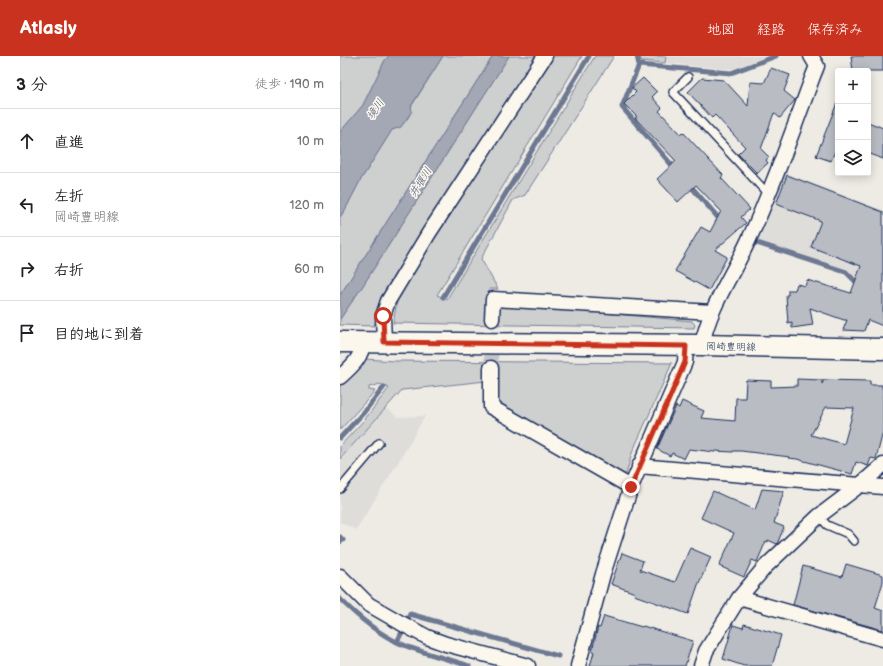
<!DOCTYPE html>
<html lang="ja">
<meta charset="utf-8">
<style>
:root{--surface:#fff;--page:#f2f2f2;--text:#202124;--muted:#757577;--line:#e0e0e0;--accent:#c8321e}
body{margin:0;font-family:"Balsamiq Sans","Klee One",sans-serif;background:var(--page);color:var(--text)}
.controls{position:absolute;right:12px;top:12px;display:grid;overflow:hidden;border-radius:4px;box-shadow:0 2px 10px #0003}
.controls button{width:36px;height:36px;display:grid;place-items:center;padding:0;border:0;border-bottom:1px solid var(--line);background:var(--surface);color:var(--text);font:20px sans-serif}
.stop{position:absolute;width:12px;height:12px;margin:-9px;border:3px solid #c8321e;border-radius:50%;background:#fff}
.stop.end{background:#c8321e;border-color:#fff;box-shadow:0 1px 4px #0008}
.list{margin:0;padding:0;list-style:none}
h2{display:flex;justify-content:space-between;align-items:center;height:52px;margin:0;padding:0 16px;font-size:17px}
h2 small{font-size:13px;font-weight:400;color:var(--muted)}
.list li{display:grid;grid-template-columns:26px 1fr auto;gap:12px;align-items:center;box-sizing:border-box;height:64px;padding:0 16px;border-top:1px solid var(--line)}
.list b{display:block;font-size:15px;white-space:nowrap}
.list p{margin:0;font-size:13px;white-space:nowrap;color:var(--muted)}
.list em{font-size:13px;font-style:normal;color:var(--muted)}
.icon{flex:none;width:22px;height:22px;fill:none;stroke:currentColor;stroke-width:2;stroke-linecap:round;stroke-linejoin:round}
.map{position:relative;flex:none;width:543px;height:610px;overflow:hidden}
header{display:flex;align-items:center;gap:24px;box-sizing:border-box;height:56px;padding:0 20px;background:var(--accent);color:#fff}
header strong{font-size:19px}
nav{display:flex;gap:22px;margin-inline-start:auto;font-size:14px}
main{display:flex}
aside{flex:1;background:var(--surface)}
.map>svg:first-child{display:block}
.built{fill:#deddda}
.green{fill:#cecfcf;stroke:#747f96}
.water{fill:#a3a8b4;stroke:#6d7892}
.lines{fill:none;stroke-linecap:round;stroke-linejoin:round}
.stream{stroke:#6d7892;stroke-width:5}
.building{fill:#b9bcc3;stroke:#1b2f5e;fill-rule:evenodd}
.street-tunnel{stroke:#c4c5c9;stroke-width:14;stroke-dasharray:14 7;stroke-linecap:butt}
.lane-casing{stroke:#1b2f5e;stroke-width:10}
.street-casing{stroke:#1b2f5e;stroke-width:17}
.secondary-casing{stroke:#1b2f5e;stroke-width:23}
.lane{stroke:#fbf7ec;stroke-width:7}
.street{stroke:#fbf7ec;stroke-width:14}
.secondary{stroke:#fbf7ec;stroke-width:20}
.route{stroke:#c8321e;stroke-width:5}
.labels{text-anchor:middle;stroke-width:3;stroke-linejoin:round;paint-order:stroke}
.street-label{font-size:10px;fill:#1b2f5e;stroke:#fbf7ec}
.water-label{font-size:11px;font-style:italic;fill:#445378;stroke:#fbf7ec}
</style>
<header>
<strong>Atlasly</strong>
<nav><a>地図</a><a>経路</a><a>保存済み</a></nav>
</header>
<main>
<aside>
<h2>3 分<small>徒歩 · 190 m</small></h2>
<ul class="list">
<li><svg class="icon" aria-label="ahead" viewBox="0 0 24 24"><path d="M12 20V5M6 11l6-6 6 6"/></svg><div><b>直進</b></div><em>10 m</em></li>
<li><svg class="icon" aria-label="left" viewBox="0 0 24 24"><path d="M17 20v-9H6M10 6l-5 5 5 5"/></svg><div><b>左折</b><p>岡崎豊明線</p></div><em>120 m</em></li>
<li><svg class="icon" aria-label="right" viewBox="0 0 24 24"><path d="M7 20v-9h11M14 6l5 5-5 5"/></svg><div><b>右折</b></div><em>60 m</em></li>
<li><svg class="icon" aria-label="arrive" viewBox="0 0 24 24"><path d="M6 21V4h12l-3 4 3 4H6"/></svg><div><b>目的地に到着</b></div></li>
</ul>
</aside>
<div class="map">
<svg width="543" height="610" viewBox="0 0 543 610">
<rect width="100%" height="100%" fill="#eeebe4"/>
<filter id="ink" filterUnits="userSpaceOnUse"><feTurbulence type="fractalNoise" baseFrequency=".025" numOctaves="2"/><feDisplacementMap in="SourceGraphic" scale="8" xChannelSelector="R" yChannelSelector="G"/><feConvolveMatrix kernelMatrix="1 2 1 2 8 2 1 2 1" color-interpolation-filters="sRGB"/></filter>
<g filter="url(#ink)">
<path class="built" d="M326 0H427L396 12 386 13 325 7Z
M443 116 543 154V232L516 222 507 215 416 184Z
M46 352 58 361 85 360 62 400 16 474 0 466V403Z"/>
<path class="green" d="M0 0H49L45 4 23 49 0 76Z
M103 0H153L0 239V161L5 154 20 125 52 74C62 71 72 61 71 51Z
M169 0H197L53 221 46 237 34 270 0 269V263L22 231Z
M209 0H242L97 239 107 243 255 0H274L185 139 173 144 141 203 158 233H149L146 263 158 250 162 248 352 265 355 269 354 272 53 267 58 240Z
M300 0H326L325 7 301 5Z
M25 303 54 305 332 307 292 397 286 418 279 419 157 345 146 325 62 334 0 403V390L25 363 49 332 40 328 37 329 29 331V334L35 335 0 374V327Z"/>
<path class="water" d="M49 0H103L71 50 72 55 61 71 52 74 20 125 5 154 0 161V76L23 49 45 4Z
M153 0H169L22 231 0 263V239Z"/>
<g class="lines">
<path class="stream" d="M297 0 299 9 391 17 436 0
M299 9 282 51 336 114
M348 127 381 165
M417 187 506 216 516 226 520 228
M103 241 249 0
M0 382 24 356 44 331
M0 481 3 484 0 486
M0 543C17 560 37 577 59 587 81 597 106 602 129 610
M66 566 70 558 218 600
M57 586 62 576"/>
</g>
<path class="building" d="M511 0H543V15H513Z
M431 12 450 19 444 35 455 44 440 62 434 57 421 93 429 101 426 104 428 107 417 117 398 98 405 91 375 59 372 62 348 36 362 22 384 24 408 50 410 26 424 27Z
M303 22 317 36 312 41 322 52 319 55 341 78 343 76 383 119 381 122 410 153 401 161 406 167 375 194 387 201 369 234 335 215 361 171 370 176 381 155 356 129 338 146 317 123 336 105 295 62 297 61 284 48 296 36 292 32Z
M497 47 498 88 491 105 476 100Z
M528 66 543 72V103L528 97Z
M447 119 543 156V270L528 264 524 275 503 274 507 264H504L470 252 473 269 452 272V266L448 267 446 239H448V234H455L457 228 465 230 467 224 511 237 521 210 471 191 481 165 436 148Z
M457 323 482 324V328L484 324 530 325V329H542V332H543V376L536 403 531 402 528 410 516 406 512 418 457 403 449 402 450 401 401 395H393V396L375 395V396L349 393 344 403 332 397 330 400 317 393 336 350 339 352 342 345 364 355 361 362 395 365 396 342H405L406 324 431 325V331L457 330ZM486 351 514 352 504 388 471 379Z
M422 433 444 435 434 467 444 471 437 488 428 484V486L426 485 417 506 412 504 404 521 379 510 394 477 361 462 373 435 415 454Z
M350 492 371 501 358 529 348 558 294 539 295 537 271 528 282 497 303 505 300 514 335 526Z
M506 508 543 519V526L535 552 543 555V574L453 549 463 510 502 521Z
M264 560 302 571 303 570 353 585 345 610H250L254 596 252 595 258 571 260 572Z
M404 568 441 579 432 610H404L383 603 393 569 403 572Z"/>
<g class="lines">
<path class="street-tunnel" d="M151 312 152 263"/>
<g class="lane-casing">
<path id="lane" d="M348 21 333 36 429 139
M0 433 39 387
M479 460 487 469 508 478 514 485"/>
</g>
<g class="street-casing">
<path id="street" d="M152 263 153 243 372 256
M44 286 43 260 48 245 89 177 205 0
M362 289C369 251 394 217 410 181 434 129 453 74 473 20L477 10 471 0
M151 312V351L291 431
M0 321C11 311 22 302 23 286
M299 410 543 431
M0 520 28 548 61 567 87 581 106 588 188 610
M399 542 543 583
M238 610 263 518 291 431 345 306 346 290
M361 610 366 595 399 542 425 511 479 460 520 429 543 409"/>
</g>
<g class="secondary-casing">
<path id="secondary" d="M0 286 362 289 543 293"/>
</g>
<use href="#lane" class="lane"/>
<use href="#street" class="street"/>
<use href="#secondary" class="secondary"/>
</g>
</g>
<g class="lines" filter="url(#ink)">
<path class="route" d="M43 260 44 286 346 290 345 306 291 431"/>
</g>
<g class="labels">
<g class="street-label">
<text transform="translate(391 290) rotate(1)" y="4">岡崎豊明線</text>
</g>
<g class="water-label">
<text transform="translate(35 53) rotate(-56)" y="4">境川</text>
<text transform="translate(80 126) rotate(-58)" y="4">井堰川</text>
</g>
</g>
</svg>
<div class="controls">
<button>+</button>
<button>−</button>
<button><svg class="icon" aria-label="layers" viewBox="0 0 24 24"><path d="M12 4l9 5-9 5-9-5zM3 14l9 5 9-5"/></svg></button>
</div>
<div class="stop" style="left:43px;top:260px"></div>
<div class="stop end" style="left:291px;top:431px"></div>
</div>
</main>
